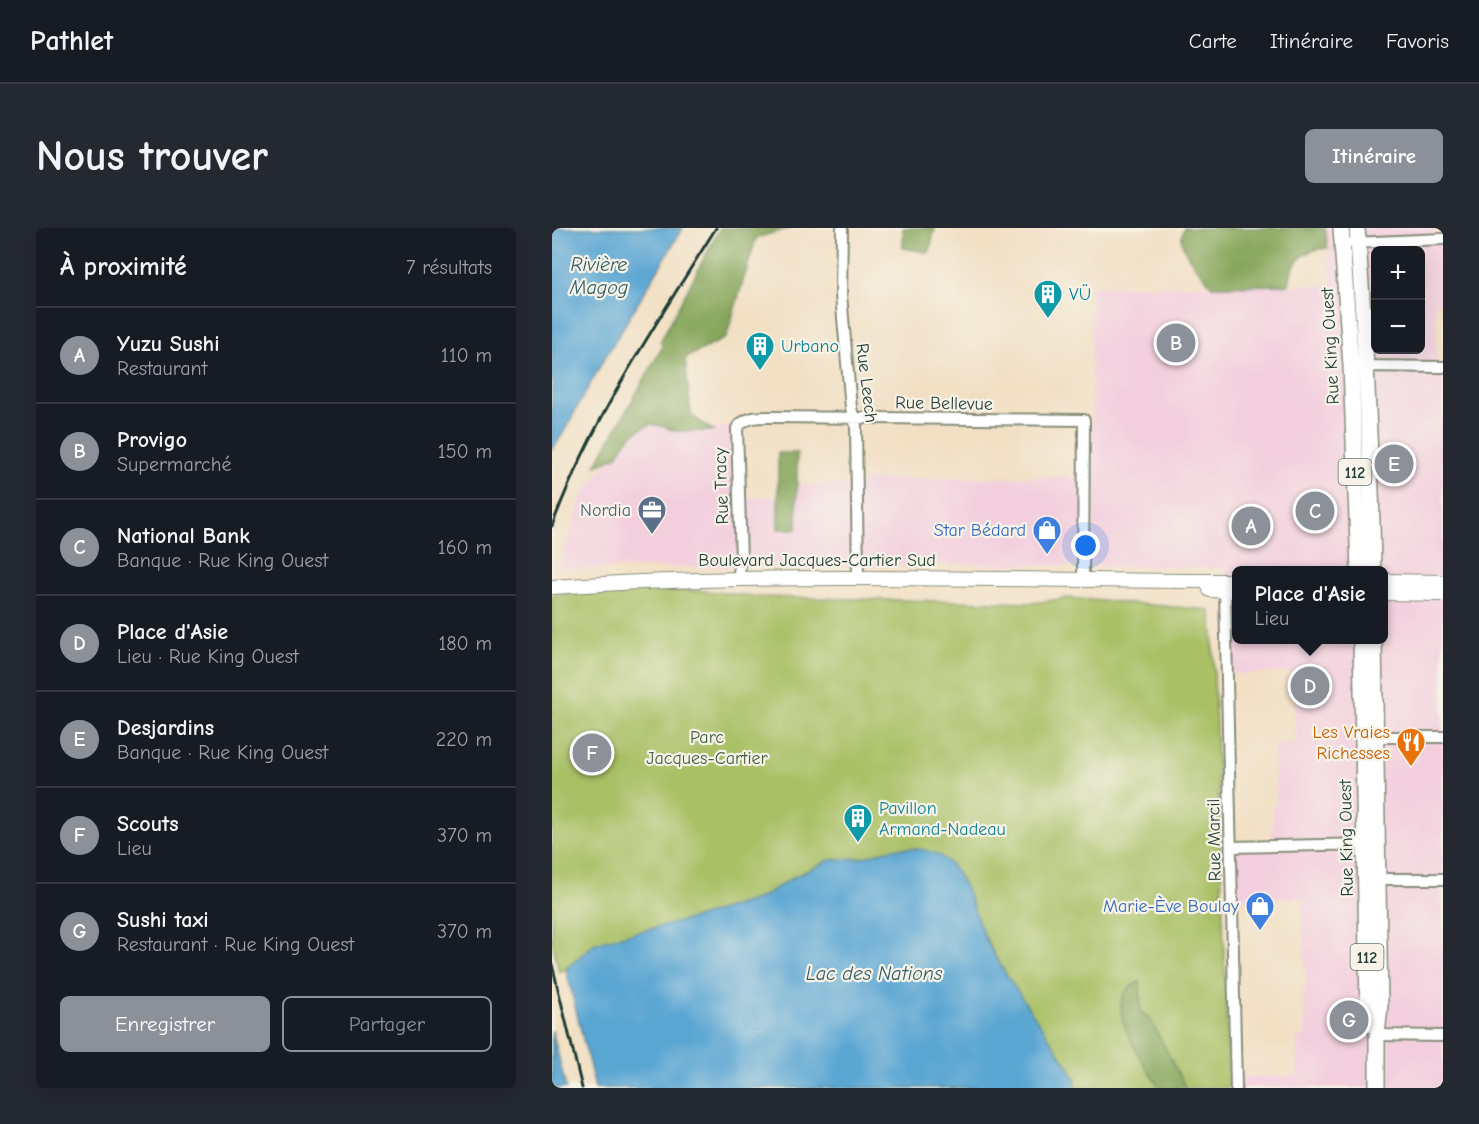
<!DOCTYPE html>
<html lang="fr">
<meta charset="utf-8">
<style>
:root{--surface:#171b24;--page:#242831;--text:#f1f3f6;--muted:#9ea1a6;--line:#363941;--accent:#8c9099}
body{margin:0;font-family:"Comic Neue",sans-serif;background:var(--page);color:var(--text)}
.controls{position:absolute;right:18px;top:18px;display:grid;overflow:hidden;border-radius:9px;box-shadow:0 6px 24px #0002}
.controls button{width:54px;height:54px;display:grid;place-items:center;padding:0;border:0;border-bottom:2px solid var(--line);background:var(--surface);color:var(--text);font:30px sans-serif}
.you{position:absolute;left:534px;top:318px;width:21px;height:21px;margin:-15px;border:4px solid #fff;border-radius:50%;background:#1a73e8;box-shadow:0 0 0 9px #1a73e833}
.badge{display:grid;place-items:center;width:39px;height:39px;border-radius:50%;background:var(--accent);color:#fff;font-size:20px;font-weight:700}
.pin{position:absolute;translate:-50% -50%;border:3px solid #fff;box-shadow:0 2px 6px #0006}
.popup{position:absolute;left:680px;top:338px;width:156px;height:78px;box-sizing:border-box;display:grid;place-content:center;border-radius:9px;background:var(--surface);filter:drop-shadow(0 2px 4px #0005);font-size:20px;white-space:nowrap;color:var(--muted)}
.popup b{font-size:22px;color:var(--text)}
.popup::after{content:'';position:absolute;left:50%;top:100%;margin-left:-12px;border:12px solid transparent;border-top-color:var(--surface)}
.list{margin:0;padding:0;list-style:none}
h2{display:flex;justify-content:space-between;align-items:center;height:78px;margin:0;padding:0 24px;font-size:26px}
h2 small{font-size:20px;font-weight:400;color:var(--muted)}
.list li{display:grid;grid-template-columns:39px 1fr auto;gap:18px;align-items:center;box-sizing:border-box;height:96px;padding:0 24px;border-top:2px solid var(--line)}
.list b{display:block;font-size:22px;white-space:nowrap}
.list p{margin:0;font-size:20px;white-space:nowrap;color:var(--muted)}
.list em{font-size:20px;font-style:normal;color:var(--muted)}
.actions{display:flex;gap:12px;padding:18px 24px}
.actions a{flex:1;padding:14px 0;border:2px solid var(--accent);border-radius:9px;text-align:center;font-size:21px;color:var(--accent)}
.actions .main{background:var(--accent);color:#fff}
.map{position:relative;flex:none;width:891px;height:860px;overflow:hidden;border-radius:9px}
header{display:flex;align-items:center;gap:36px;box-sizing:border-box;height:84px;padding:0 30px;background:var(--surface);border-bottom:2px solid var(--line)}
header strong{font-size:28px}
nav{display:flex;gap:33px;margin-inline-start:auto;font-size:21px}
.intro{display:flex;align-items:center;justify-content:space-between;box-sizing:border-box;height:144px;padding:0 36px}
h1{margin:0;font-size:42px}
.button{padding:15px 27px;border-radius:9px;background:var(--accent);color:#fff;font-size:21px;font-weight:700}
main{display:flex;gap:36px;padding:0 36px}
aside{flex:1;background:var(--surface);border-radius:9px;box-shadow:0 6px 24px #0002}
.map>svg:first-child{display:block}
.built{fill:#f3cfde;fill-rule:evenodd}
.green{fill:#a9c065;stroke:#647e4c;stroke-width:1.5}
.forest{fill:#86a65a;stroke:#527247;stroke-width:1.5}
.water{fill:#5aa6d3;stroke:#3c7284;stroke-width:1.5}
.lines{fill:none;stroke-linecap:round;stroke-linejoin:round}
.minor-casing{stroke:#888e7c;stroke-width:14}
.secondary-casing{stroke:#888e7c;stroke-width:16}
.primary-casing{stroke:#888e7c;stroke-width:18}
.minor{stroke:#fff;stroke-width:10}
.secondary{stroke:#fff;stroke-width:14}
.primary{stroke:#fff;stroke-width:15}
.rail{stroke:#1f3d34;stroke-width:3}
.labels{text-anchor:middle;stroke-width:4.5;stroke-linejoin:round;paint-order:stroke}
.shield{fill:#f7f3e8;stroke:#60746a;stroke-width:1.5}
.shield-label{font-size:16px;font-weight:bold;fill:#1f3d34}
.culture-label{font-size:18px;fill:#0d838f;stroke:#f7f3e8;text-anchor:start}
.street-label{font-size:18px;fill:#1f3d34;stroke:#f7f3e8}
.service-label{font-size:18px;fill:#4e5e75;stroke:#f7f3e8;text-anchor:end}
.shop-label{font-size:18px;fill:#366cbe;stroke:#f7f3e8;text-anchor:end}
.food-label{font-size:18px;fill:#c56008;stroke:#f7f3e8;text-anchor:end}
.park-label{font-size:18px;fill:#425e40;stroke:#f7f3e8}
.water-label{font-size:20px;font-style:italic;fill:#315c64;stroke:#f7f3e8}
</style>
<header>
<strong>Pathlet</strong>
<nav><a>Carte</a><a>Itinéraire</a><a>Favoris</a></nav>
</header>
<div class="intro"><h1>Nous trouver</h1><a class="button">Itinéraire</a></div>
<main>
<aside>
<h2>À proximité<small>7 résultats</small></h2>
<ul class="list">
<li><span class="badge">A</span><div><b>Yuzu Sushi</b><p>Restaurant</p></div><em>110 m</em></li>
<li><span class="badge">B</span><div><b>Provigo</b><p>Supermarché</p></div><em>150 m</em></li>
<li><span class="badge">C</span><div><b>National Bank</b><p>Banque · Rue King Ouest</p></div><em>160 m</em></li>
<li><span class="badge">D</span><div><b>Place d'Asie</b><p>Lieu · Rue King Ouest</p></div><em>180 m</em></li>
<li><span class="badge">E</span><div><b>Desjardins</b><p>Banque · Rue King Ouest</p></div><em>220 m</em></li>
<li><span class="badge">F</span><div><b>Scouts</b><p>Lieu</p></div><em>370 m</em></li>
<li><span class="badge">G</span><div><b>Sushi taxi</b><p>Restaurant · Rue King Ouest</p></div><em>370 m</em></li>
</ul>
<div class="actions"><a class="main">Enregistrer</a><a>Partager</a></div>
</aside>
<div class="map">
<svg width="891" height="860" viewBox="0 0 891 860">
<rect width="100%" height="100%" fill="#f7f3e8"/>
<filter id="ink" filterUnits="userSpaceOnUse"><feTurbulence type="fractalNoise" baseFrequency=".0167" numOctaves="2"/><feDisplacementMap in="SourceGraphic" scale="12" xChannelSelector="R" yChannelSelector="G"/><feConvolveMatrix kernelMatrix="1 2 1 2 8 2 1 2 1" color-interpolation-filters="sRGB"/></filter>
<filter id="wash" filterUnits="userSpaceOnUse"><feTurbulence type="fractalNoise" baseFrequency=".008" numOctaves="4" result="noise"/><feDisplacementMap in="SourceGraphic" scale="24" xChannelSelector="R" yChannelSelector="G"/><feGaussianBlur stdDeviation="1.35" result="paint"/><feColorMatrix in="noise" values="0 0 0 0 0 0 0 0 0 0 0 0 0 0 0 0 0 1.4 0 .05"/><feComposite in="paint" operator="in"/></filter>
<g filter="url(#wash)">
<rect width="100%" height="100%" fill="#f2e0c4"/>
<path class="built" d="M773 0H880L881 11H891V75L883 76 885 139H891V860H684V849L746 848 745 810 753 809 752 759 754 758 750 670 680 671 679 619 721 617 720 577H724L722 516 744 515 742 444 674 446 673 340 408 336 6 341 32 264 81 199 99 195 185 200 186 270 226 269V256L311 257V252L540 248 539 58 780 57ZM824 22H868V122H824ZM684 342H831V412H684Z"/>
<path class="green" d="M96 362 155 363 209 369 482 375 516 370 657 382 660 390 677 860H524L523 851 516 838C481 784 437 732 417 670L336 622 309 630 278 632 242 649 208 670 147 689 42 716 14 741 7 744 0 713V367Z"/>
<path class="forest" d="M168 0H238L204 10 174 110 133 130 139 187 162 203H124L110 198 99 196 85 203 75 212 64 229 43 238 111 118 108 114Z
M351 0H383L377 25 351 20Z
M632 0H773L776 20C752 21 739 34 737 57L660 58C648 42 622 20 632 0Z
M226 225H245V301H226Z
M588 753 589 784 598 791 634 860H608C594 838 553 785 576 761 579 758 585 755 588 753Z"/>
<path class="water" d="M0 0H131L51 133 6 214 0 221Z
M349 620C367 620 386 622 399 637 418 659 424 694 438 720 461 760 491 799 516 838L523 851 524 860H43L14 741 42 716 53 712 147 689 208 670 242 649 278 632 309 630 336 622Z
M0 802 14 860H0Z"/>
</g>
<g filter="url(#ink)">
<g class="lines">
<g class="minor-casing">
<path id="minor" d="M290 0 289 67 299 180 304 198 306 350
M800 15 891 11
M809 138 891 139
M186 351 189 332 185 200C194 188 207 189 220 189L532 192 531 352
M673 362 684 860
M824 509H891
M679 619 819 616
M819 651H891
M825 807 891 808"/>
</g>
<g class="secondary-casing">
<path id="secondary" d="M831 353 891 354
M0 359C228 343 456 353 684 353
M658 362 684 363
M831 365 891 366"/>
</g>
<g class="primary-casing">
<path id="primary" d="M789 0 799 138 807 342
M805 0C814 114 819 228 821 342
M809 412 816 777 822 798
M822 412 828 778 825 807V860"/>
</g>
<use href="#minor" class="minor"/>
<use href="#secondary" class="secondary"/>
<use href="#primary" class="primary"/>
<path class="rail" d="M0 298C40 191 104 96 164 0
M0 736 30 860"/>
</g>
</g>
<defs>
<g id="building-pin" transform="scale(1.5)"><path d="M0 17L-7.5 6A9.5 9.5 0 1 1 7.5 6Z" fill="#0f9aa8" stroke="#f7f3e8"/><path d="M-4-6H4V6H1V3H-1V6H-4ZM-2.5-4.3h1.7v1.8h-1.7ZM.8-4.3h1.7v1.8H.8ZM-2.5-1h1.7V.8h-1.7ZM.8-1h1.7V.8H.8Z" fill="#fff"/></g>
<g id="office-pin" transform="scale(1.5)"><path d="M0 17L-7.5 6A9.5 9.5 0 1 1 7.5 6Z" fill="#5c6f8a" stroke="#f7f3e8"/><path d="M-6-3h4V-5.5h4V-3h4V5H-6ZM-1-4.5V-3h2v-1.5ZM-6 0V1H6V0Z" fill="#fff"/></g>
<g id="shop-pin" transform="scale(1.5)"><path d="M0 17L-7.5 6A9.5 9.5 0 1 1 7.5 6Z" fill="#3f7fe0" stroke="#f7f3e8"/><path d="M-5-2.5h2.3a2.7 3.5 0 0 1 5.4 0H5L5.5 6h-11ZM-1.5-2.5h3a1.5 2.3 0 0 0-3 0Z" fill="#fff"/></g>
<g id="restaurant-pin" transform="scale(1.5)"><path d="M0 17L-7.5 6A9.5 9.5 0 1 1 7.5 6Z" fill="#e8710a" stroke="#f7f3e8"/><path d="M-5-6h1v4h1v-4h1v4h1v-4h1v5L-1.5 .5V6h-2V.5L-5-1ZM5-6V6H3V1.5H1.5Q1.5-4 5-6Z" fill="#fff"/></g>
</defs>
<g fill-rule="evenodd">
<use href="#building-pin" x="496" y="66"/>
<use href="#building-pin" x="208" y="118"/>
<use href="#office-pin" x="100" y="282"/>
<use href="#shop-pin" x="495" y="302"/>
<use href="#restaurant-pin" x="859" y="514"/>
<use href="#building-pin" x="306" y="590"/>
<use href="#shop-pin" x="708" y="678"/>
</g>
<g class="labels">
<g class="shield">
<rect x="786.5" y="231" width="33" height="26" rx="4.5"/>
<rect x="798.5" y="716" width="33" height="26" rx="4.5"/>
</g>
<g class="shield-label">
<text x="803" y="250">112</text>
<text x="815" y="735">112</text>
</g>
<g class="culture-label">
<text x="517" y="72">VÜ</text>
<text x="229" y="124">Urbano</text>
<text x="327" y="586">Pavillon<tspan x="327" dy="21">Armand-Nadeau</tspan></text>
</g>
<g class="street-label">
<text transform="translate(778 118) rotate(-93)" y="6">Rue King Ouest</text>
<text transform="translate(315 155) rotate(83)" y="6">Rue Leech</text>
<text transform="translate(392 175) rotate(1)" y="6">Rue Bellevue</text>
<text transform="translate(169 258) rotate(-92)" y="6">Rue Tracy</text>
<text x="265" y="338">Boulevard Jacques-Cartier Sud</text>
<text transform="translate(794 610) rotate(-91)" y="6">Rue King Ouest</text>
<text transform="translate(662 612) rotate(-91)" y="6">Rue Marcil</text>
</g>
<g class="service-label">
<text x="79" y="288">Nordia</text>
</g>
<g class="shop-label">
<text x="474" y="308">Star Bédard</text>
<text x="687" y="684">Marie-Ève Boulay</text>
</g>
<g class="food-label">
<text x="838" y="510">Les Vraies<tspan x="838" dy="21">Richesses</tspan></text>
</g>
<g class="park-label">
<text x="155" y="515">Parc<tspan x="155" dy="21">Jacques-Cartier</tspan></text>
</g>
<g class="water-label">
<text x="47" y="43">Rivière<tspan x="47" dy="23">Magog</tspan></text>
<text x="322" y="752">Lac des Nations</text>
</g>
</g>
</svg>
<div class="controls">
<button>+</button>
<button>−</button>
</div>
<div class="you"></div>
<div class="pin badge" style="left:699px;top:298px">A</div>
<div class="pin badge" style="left:624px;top:115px">B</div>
<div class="pin badge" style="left:763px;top:283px">C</div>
<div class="pin badge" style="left:758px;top:458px">D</div>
<div class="popup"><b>Place d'Asie</b>Lieu</div>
<div class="pin badge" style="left:842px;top:236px">E</div>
<div class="pin badge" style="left:40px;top:525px">F</div>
<div class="pin badge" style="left:797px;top:792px">G</div>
</div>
</main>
